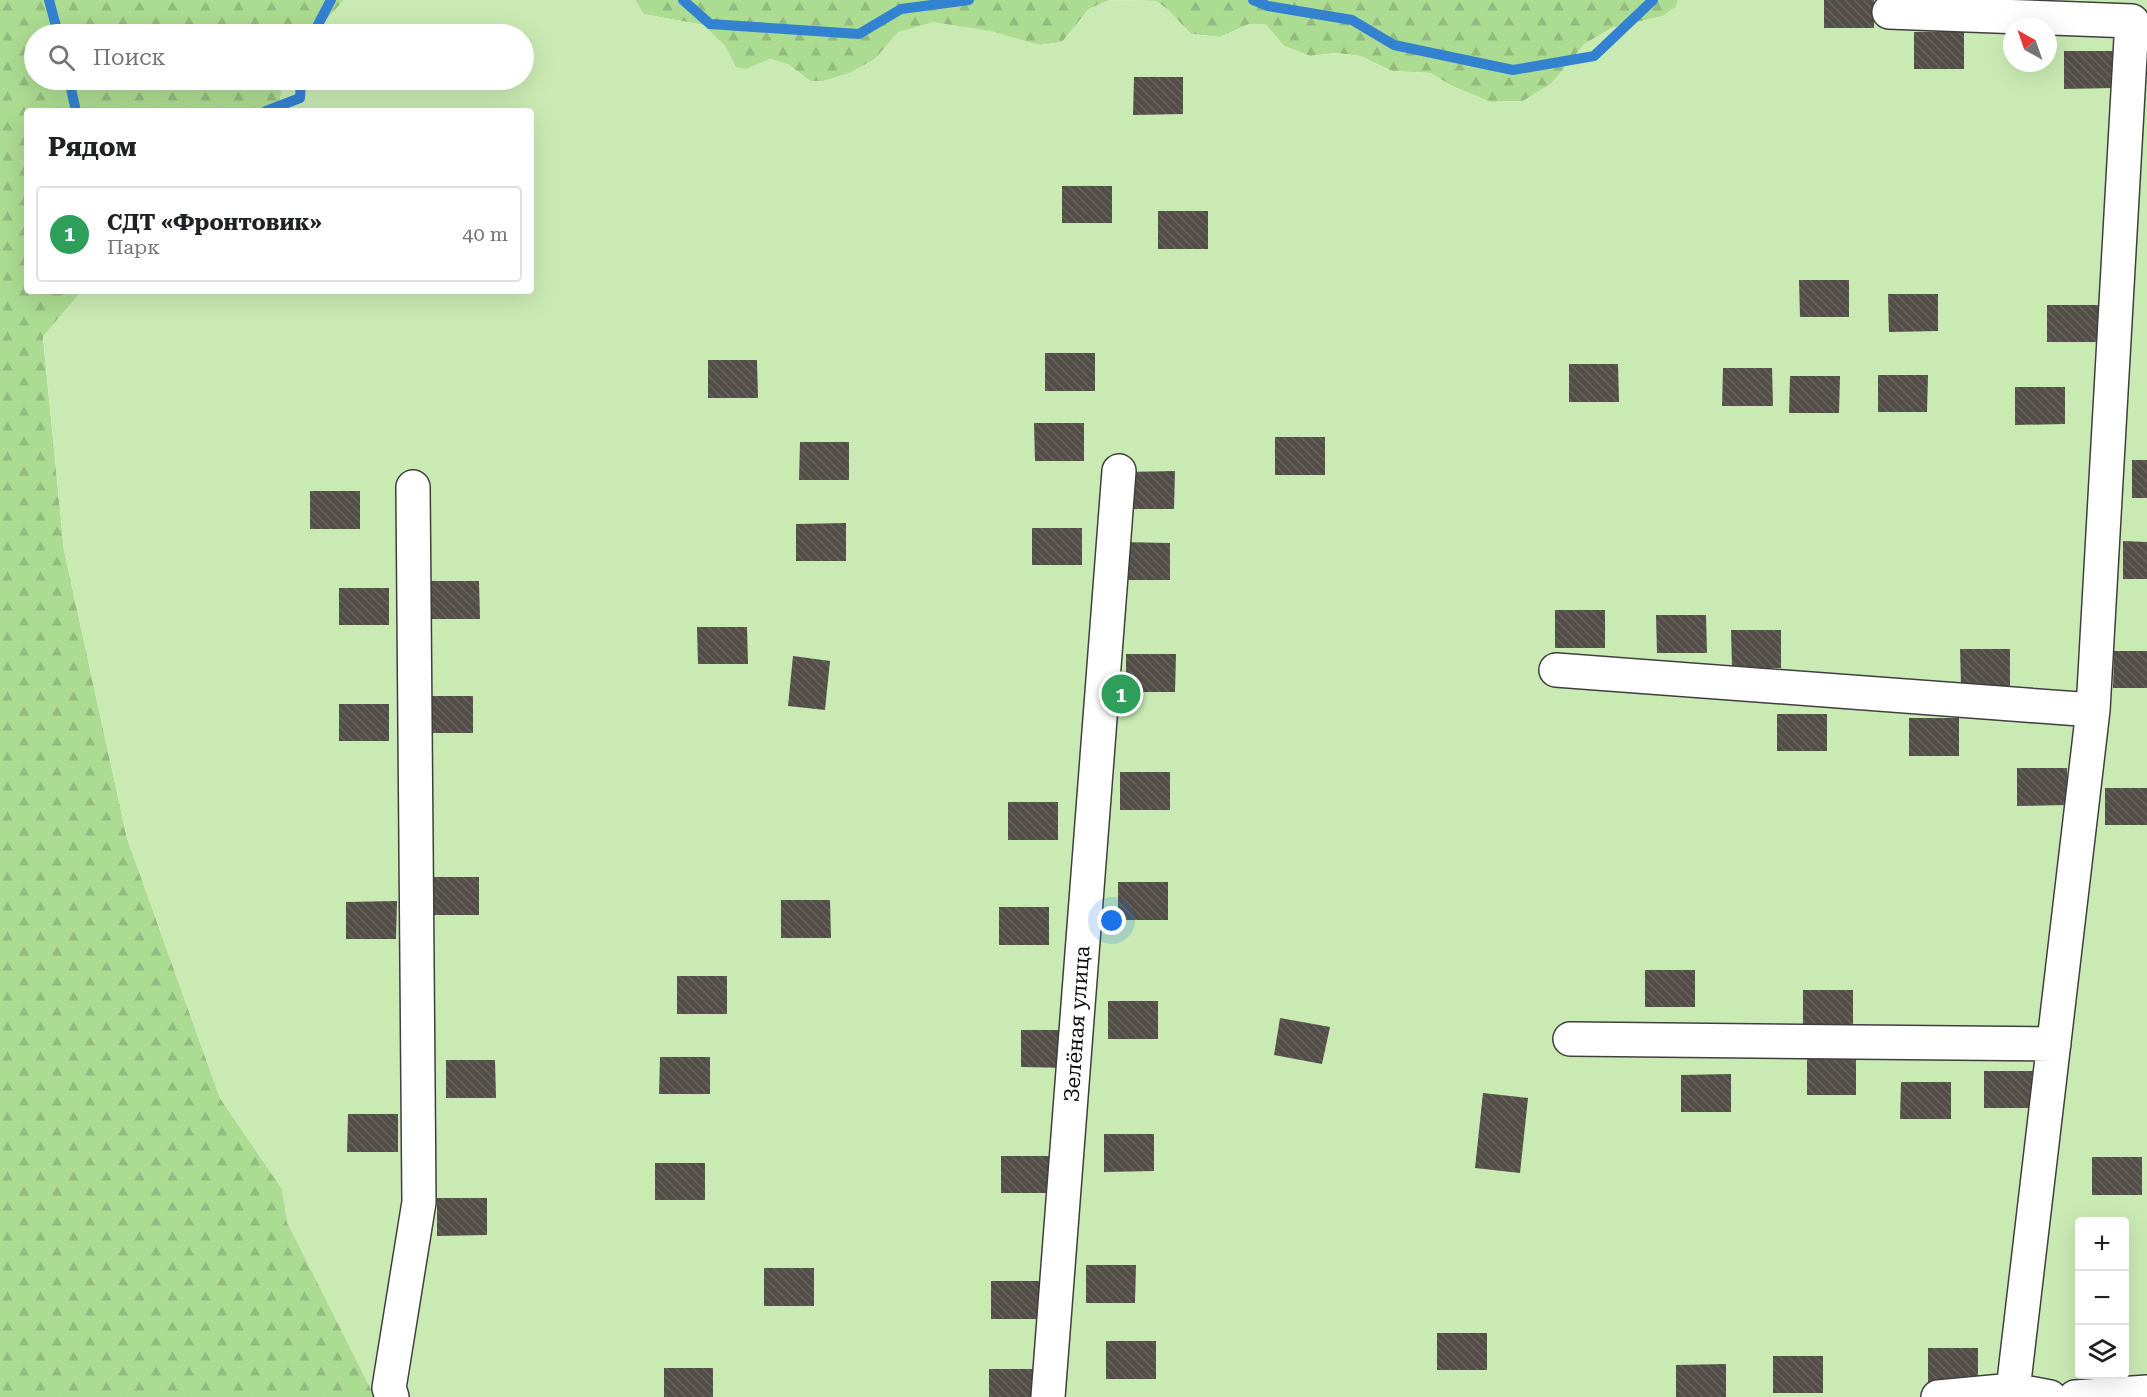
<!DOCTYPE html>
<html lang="ru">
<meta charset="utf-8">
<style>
:root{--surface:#fff;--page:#f6f6f6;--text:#202124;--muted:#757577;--line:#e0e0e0;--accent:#be2921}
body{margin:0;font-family:"Roboto Serif",serif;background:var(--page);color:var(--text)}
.controls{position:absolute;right:18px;bottom:18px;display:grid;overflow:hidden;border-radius:6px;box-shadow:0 6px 24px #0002}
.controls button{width:54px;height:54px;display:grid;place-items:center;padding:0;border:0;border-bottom:2px solid var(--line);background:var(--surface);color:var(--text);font:30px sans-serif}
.compass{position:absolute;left:2003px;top:18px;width:54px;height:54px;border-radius:50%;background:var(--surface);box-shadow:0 6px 24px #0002;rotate:320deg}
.you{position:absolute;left:1112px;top:921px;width:21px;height:21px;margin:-15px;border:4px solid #fff;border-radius:50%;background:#1a73e8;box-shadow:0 0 0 9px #1a73e833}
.badge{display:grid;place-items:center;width:39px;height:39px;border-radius:50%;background:var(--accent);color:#fff;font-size:20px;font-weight:700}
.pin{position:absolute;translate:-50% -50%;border:3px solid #fff;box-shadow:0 2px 6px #0006}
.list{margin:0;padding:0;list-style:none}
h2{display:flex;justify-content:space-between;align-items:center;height:78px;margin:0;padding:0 24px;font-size:26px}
h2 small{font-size:20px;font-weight:400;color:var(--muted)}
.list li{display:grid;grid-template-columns:39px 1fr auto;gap:18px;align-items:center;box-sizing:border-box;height:96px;margin:0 12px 12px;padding:0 12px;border:2px solid var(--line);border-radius:6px}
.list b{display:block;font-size:22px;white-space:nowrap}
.list p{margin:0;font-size:20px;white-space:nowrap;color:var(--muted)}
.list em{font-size:20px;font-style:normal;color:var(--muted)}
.icon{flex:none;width:33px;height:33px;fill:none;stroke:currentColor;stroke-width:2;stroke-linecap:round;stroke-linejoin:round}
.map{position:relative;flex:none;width:2147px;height:1397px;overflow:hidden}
.search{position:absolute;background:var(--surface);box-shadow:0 6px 24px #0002;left:24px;top:24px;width:510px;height:66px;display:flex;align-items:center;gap:15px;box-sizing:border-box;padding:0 21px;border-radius:33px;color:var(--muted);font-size:22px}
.panel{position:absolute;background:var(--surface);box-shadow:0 6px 24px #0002;left:24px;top:108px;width:510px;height:186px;border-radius:6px}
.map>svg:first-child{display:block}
.forest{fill:url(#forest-firs)}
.garden{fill:#caeab3;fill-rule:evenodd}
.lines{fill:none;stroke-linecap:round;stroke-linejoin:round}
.stream{stroke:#3382d0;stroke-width:10}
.building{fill:url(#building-back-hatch)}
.minor-casing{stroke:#3f3f3f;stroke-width:36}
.minor{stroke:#fff;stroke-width:33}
.labels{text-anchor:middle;stroke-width:6;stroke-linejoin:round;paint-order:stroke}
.street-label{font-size:21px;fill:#0c0c0c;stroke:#fff}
</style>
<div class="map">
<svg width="2147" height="1397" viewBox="0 0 2147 1397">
<defs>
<pattern id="forest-firs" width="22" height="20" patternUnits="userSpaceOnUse" patternTransform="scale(1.5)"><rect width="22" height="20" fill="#acdb92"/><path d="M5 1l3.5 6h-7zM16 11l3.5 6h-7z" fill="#93bb7d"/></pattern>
<pattern id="building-back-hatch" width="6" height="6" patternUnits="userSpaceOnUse" patternTransform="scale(1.5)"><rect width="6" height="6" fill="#544e48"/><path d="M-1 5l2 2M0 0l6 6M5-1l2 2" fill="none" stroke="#68635e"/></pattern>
</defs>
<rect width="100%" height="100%" fill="#fffdea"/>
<path class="forest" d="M0 0H344L314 34H34V80H287L282 89 278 111H27V291H82L43 337 64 550 127 838 220 1098 282 1189 288 1223 375 1397H0Z
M635 0H1678L1676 7 1663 16 1612 28 1585 44 1551 84 1523 101 1490 102 1452 86 1430 73 1392 71 1360 56 1336 53 1310 56 1284 46 1265 24H1249L1220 37 1191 34 1167 9 1156 1 1110 0 1089 9 1062 42 1040 45 1021 41 899 32 875 59 850 73 824 81H810L789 65 770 59 746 70 736 67 724 45 703 25 643 14Z"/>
<path class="garden" d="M344 0H635L644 14 703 25 724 45 736 67 746 69 770 59 789 65 810 81H824L850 73 875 59 898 32 933 22 991 31 1040 45 1062 42 1089 9 1110 0 1156 1 1167 9 1191 34 1220 37 1249 24H1265L1284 46 1310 56 1336 53 1360 56 1392 71 1430 73 1452 86 1490 102 1523 101 1551 84 1584 44 1612 28 1663 16 1676 7 1678 0H2147V1397H375L287 1223 282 1189 220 1098 127 838 64 550 43 336 82 291H531V111H278L282 89 287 80H524V34H314ZM2012 27H2048V63H2012ZM2080 1222H2124V1374H2080Z"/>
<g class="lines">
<path class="stream" d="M49 0 58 34
M683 0 710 24 859 34 901 9 969 0
M1253 0 1268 6 1352 20 1394 45 1513 70 1594 56 1653 0
M313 34 331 0
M69 80 76 111
M266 111 300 98 301 80"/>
</g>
<path class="building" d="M1824 0H1874V28H1824Z
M1964 31V69H1914V32Z
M2064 51H2114V88L2064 89Z
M1134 77H1183V114L1133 115Z
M1062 186H1112V223H1062Z
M1158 211H1208V249H1158Z
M1799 280H1849V317H1800Z
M1888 294H1938V331L1889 332Z
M2047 305H2098V342H2047Z
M1045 353H1095V391H1045Z
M708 360H757L758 398H708Z
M1569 364H1618L1619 402H1569Z
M1723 368H1772L1773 406H1722Z
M1878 375H1928L1927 412H1878Z
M1790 376H1840L1839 413H1789Z
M2015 387H2065V424L2015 425Z
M1034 423H1084V461H1035Z
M1275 437H1325V475H1275Z
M800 442H849V480H799Z
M2132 460H2147V498H2132Z
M1175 471 1174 509H1125V472Z
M310 491H360V529H310Z
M846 523V561H796V524Z
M1032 528H1082V565H1032Z
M2123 541 2147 542V579H2123Z
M1120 542 1170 543V580H1120Z
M430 581H479L480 619H430Z
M339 588H389V625H339Z
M1555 610H1605V648H1555Z
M1656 615H1706L1707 653H1657Z
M697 627H747L748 664H698Z
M1731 630H1781V668H1732Z
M1960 649H2010V686H1961Z
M2114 651H2147V688H2113Z
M1126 654H1176L1175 692H1126Z
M793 656 830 661 825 710 788 706Z
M423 696H473V733H423Z
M339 704H389V741H339Z
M1777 714H1827V751H1777Z
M1909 718H1959V756H1909Z
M2017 768H2067V805L2017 806Z
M1120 772H1170V810H1120Z
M2105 788H2147V825H2105Z
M1008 802H1058V840H1008Z
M429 877H479V915H429Z
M1118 882H1168V920H1118Z
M781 900H830L831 938H781Z
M397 901 396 939H346V902Z
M999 907H1049V945H999Z
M1645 970H1695V1007H1645Z
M677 976H727V1014H677Z
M1803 990H1853V1027H1803Z
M1108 1001H1158V1039H1108Z
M1280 1018 1330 1027 1322 1064 1274 1055Z
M1021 1030H1071V1068L1021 1067Z
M660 1057H710V1094H659Z
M1807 1058H1856V1095H1807Z
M446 1060H495L496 1098H446Z
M1984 1071H2034V1108H1984Z
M1731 1074V1112H1681V1075Z
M1901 1082H1951V1119H1900Z
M1483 1093 1528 1098 1520 1173 1475 1168Z
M348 1114H398V1152H347Z
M1104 1134H1154V1171L1104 1172Z
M1001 1156H1051V1193H1001Z
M2092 1157H2142V1195H2092Z
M655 1163H705V1200H655Z
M437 1198H487V1235L437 1236Z
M1086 1265H1136L1135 1303H1086Z
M764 1268H814V1306H764Z
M991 1281H1041V1319H991Z
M1437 1333H1487V1370H1437Z
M1106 1341H1156V1379H1106Z
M1928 1348H1978V1385L1928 1386Z
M1773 1356H1823V1393H1773Z
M1726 1364V1397H1676V1365Z
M664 1368H713V1397H664Z
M989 1369H1039V1397H989Z"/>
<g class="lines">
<g class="minor-casing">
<path id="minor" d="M1889 12 2132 21 2093 710
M1556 670 2093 710 2013 1390
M1570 1039 2054 1044
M392 1397 389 1388 419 1202 413 487
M1048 1397 1119 471
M1938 1397 2013 1390 2050 1397
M2075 1397 2147 1392"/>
</g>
<use href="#minor" class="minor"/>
</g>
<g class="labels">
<g class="street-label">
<text transform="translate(1077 1024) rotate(-86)" y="7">Зелёная улица</text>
</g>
</g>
</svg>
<div class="controls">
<button>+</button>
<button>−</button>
<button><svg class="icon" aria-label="layers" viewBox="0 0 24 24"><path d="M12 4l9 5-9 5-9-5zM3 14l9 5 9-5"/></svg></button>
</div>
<svg class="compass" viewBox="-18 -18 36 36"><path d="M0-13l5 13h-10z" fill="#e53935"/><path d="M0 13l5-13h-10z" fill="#757577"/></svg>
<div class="you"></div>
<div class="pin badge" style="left:1121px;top:694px;background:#2e9e5b">1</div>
<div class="search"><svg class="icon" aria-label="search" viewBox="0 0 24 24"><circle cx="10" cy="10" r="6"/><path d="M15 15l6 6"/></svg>Поиск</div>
<section class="panel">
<h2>Рядом<small></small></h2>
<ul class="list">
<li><span class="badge" style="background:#2e9e5b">1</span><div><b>СДТ «Фронтовик»</b><p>Парк</p></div><em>40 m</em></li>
</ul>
</section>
</div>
